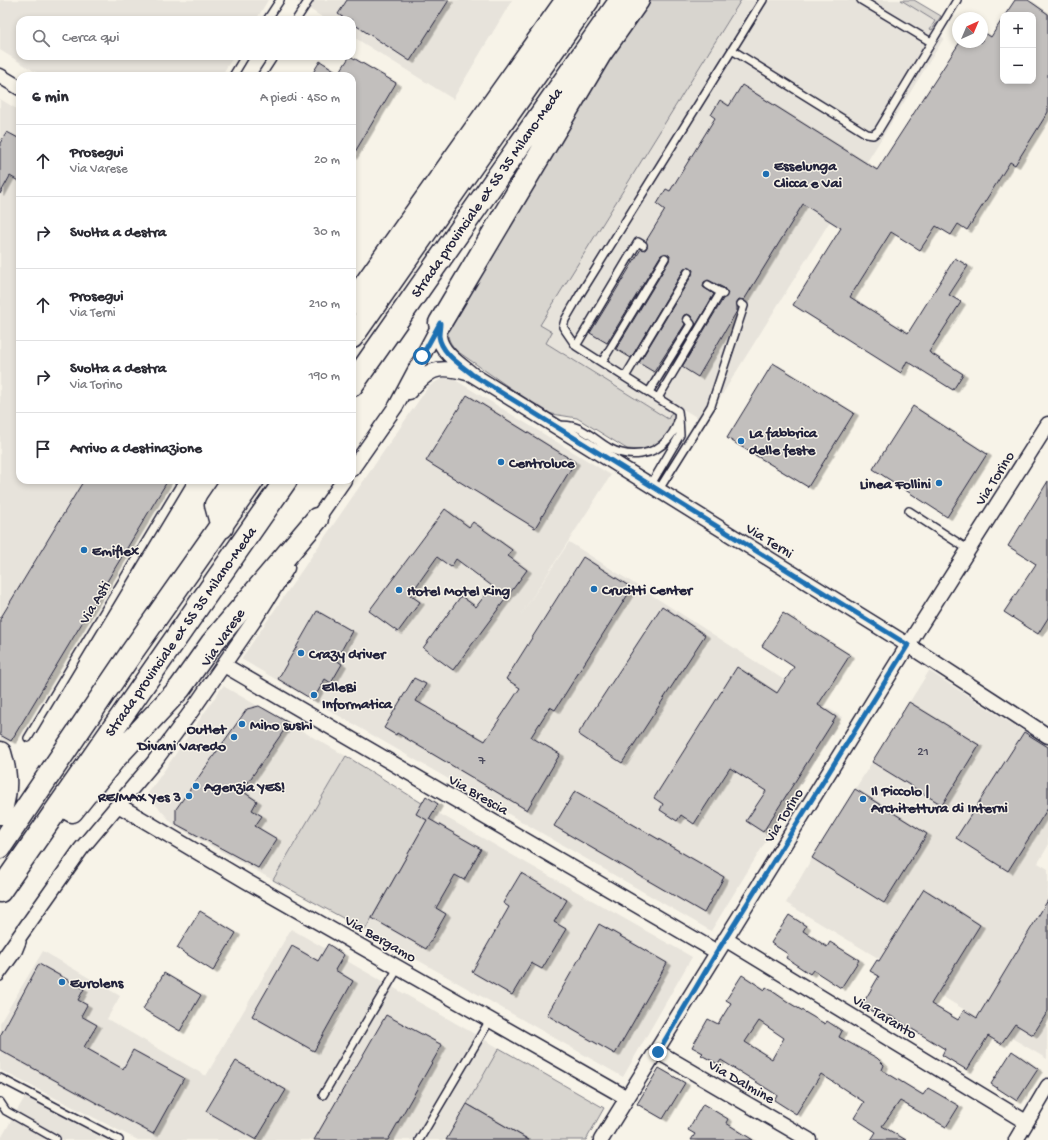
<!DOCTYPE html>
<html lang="it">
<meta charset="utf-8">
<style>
:root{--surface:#fff;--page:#f2f2f3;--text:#2b2b33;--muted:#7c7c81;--line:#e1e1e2}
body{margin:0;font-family:"Gochi Hand",sans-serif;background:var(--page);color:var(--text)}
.controls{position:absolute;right:12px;top:12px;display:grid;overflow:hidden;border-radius:8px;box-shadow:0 2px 6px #0003}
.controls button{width:36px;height:36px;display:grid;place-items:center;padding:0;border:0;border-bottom:1px solid var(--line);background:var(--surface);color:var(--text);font:20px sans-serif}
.compass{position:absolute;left:952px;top:12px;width:36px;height:36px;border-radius:50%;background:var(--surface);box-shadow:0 2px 6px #0003;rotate:44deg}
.stop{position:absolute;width:12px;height:12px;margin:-9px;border:3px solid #1f6fb2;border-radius:50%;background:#fff}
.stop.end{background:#1f6fb2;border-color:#fff;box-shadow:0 1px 4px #0008}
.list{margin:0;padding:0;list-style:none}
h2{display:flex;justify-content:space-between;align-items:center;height:52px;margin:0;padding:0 16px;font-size:17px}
h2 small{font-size:13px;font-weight:400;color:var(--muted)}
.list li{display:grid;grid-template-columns:26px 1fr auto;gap:12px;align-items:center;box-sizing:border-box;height:72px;padding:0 16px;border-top:1px solid var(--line)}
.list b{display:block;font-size:15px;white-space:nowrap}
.list p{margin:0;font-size:13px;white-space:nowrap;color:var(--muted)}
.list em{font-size:13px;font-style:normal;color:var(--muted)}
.icon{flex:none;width:22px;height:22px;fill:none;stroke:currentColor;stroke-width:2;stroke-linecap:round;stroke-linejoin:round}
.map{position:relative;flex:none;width:1048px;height:1140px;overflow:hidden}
.search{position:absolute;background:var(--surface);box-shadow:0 2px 6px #0003;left:16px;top:16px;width:340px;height:44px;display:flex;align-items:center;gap:10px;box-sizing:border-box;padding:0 14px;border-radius:12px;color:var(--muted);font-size:15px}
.panel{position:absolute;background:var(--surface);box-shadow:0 2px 6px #0003;left:16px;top:72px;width:340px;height:412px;border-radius:12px}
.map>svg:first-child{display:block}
.built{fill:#e7e3db}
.green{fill:#d8d5cf;stroke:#7d7c85}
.building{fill:#c2bfbd;stroke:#22223b;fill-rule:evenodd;filter:url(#shadow)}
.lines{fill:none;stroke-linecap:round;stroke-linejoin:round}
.service-casing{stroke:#22223b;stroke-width:10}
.minor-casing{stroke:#22223b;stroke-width:17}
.trunk-casing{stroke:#22223b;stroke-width:25}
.service{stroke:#f7f3e8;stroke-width:7}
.minor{stroke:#f7f3e8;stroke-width:14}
.trunk{stroke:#f7f3e8;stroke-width:22}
.route{stroke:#1f6fb2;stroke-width:5}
.poi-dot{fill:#1f6fb2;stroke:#f7f3e8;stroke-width:1.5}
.labels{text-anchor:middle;stroke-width:3;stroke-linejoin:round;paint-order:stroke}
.number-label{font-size:13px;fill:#4a495c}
.poi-label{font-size:15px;font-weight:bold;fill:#22223b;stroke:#f7f3e8;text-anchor:start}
.street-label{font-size:15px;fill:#22223b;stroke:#f7f3e8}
</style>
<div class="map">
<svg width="1048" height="1140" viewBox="0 0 1048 1140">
<defs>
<filter id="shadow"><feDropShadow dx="4.5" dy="2.5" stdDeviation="0" flood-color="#0004"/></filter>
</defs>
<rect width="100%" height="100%" fill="#f7f3e8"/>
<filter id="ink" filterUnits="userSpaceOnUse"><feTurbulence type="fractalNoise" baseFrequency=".025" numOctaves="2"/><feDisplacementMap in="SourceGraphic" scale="8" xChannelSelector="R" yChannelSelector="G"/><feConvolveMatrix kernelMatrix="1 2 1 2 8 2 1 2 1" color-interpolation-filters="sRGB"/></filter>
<g filter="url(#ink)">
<path class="built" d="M0 0H268L256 20H20V56H234L221 76H42L0 50Z
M295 0H512L453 99 352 36V20H327Z
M741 0H901L935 21 932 30 944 38 705 422 676 405 668 419 546 343 540 325Z
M0 99 20 111V480H168L0 757Z
M447 375 611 475 519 618 569 542 842 717 711 931 241 659 428 387Z
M929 671 1048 747V846L1038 863 1048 869 1047 1059 786 903 812 858Z
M223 686 346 756 273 880 175 826 147 795Z
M433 810 692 957 623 1077 365 930Z
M291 929 499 1048 467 1104 529 1140H138L0 1070V1023L43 951 120 996 107 1019 206 1076Z
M26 1095 106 1140H0Z"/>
<path class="green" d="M647 0H741L540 325 552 332 546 343 668 419 676 405 675 422 668 433 656 445 641 450 627 449 577 418 546 413 457 351C447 340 446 334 451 321L553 145Z
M901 0H914L941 16 932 30 930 29 935 21Z
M346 756 433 810 365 930 273 880Z
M499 1048 604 1108 586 1140H529L467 1104Z"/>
<path class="building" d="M347 0H449L410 61 352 23V20H347L338 14Z
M1015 0H1028L1048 14V112L1015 165 1010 162 967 230 958 224 951 235 936 226 920 250 891 232 850 297 908 333 955 258 968 266 949 295 961 302 929 352 963 374 953 390 907 361 901 373 793 305 841 228 803 204 744 300 739 299 737 302V311L698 377 682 367 723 299 728 294 724 288 708 280 704 282 703 287 714 294 696 325 691 316 687 314 684 315 682 319 685 324 654 372 639 363 692 275 693 270 690 268 684 269 631 358 616 349 669 261 670 256 667 254 661 255 607 343 590 333 641 249 645 250 647 247 646 241 665 210 657 204 666 189 670 191 715 118 711 115 720 100 729 106 742 85 877 170 960 42H982V31L991 37 1003 18V81H1033V15H1005Z
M350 56 396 83 352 157V76H311L320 61 339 73Z
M7 132 20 139V182L10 176 0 194V143Z
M773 363 854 413 808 487 727 438Z
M467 395 575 462 535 528 426 461Z
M913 406 987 454 947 517 873 469Z
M84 480H168L11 741 0 735V619Z
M1048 481V618L1038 634 1004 612 1036 564 1008 546Z
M445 509 469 527 473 522 512 550 508 556 527 570 453 670 423 648 461 596 476 607 492 586 456 559 451 567 437 557 410 595 420 602 398 632 369 611Z
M583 557 632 588 555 710 550 707 531 737 560 754 527 810 397 733 396 735 384 728 414 678 426 684 416 701 485 741 520 688 506 679Z
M662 606 705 635 622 763 578 734Z
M317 611 352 631 336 660 342 664 331 683 325 679 313 700 278 679Z
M783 613 850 655 818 705 836 717 763 832 746 821 766 791 730 768 694 824 681 815 677 821 660 810 663 804 654 798 737 667 777 693 794 667 762 646Z
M909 702 979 745 942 805 872 762Z
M259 706 289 723 242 791 257 801 252 810 262 816 255 826 277 839 258 868 176 824V809L247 709Z
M1024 732 1048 747V808L1008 871 956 838Z
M855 789 927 834 884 903 812 858Z
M575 791 724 877 704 913 554 826Z
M426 796 438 804 429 819 481 849 464 880 455 875 436 908 446 914 426 949 372 918 427 820 416 814Z
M521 873 567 900 554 922 566 929 542 969 531 963 512 995 472 972 509 907 503 903Z
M924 889 980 925 931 1004 958 1020 964 1010 977 1018 1048 900V1011L1033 1035 1015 1024 1001 1044 988 1036 967 1070 942 1055 945 1049 889 1015 886 1020 862 1005 879 976 870 971 877 960 879 961Z
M200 911 236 933 213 971 177 948Z
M789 915 806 926 803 931 827 947 830 942 859 960 841 988 813 970 810 974 786 958 788 954 771 943Z
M599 924 667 963 615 1054 547 1015Z
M328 944 344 955 335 970 353 981 314 1051 252 1016 292 946 318 961Z
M39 964 84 989 78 1000 87 1005 81 1016 97 1025 84 1047 123 1069 133 1050 184 1078 153 1134 0 1050V1036Z
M164 973 201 995 180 1031 143 1009Z
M742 975 765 990 766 987 791 1004 825 1024 827 1021 842 1031 839 1037 877 1058 884 1065 882 1070 923 1095 928 1088 959 1106 946 1127 900 1101 882 1126 906 1140H871L876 1132 854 1118 864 1102 821 1074 796 1114 774 1100 777 1095 721 1060 718 1064 701 1055 703 1053 692 1047 708 1019 718 1024 731 1003 726 1000ZM759 1021 784 1038 772 1059 745 1042Z
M386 1015 442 1045 388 1140H314Z
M1012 1051 1038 1069 1017 1101 991 1084Z
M236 1061 286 1090 256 1140 206 1111Z
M659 1068 685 1083 663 1119 637 1104Z
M467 1104 529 1140H446Z
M703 1104 728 1119 726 1123 753 1140H691L695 1134 688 1130Z"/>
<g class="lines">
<g class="service-casing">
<path id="service" d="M861 0 931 42
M267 20 280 0
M296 20 309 0
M732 50 867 134 873 135 878 131 957 0
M233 76 245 56
M261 76 274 56
M708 285 723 294
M576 346 638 242 643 245
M602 362 665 258
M625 377 688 272
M649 392 691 324 687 319
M658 398 721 292
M557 425C564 425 569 425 575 427 588 431 598 442 609 448 629 459 654 456 668 439 675 431 680 421 678 411L576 346 563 327 565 320 579 296 763 0
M650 486 680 435 679 418
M658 491 711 406 744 306 741 304
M909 511 969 550
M28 738 183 480
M0 977 18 952 22 942
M0 1078 119 1140
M323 1095 398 968
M0 1102 6 1111 56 1139
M419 1140 490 1020"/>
</g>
<g class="minor-casing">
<path id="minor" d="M0 76 20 88
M440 323C440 327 439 332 439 336 441 353 461 365 473 375L908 645 1048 736
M409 392C429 370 436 364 467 373
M352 469 396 406 439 325
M312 526 344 480
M224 665 717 952
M118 805 246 881 627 1098
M725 939 1026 1122
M0 964 81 849 154 762 193 709 253 622 287 568
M658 1052 809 1140
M601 1140 908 645 1048 424
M1016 1140 1048 1086"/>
</g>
<g class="trunk-casing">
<path id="trunk" d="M352 303 567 0
M440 323 600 54 638 0
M352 337 588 0
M352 385 621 0
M222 527 216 505 233 480
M0 753C7 776 7 790 0 813
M72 811 114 759 180 688 212 643 317 519
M0 847 132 652 253 480
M0 891 286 480"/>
</g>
<use href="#service" class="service"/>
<use href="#minor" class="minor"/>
<use href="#trunk" class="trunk"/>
</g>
</g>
<g class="lines" filter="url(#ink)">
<path class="route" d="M422 356 440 323C440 327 439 332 439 336 441 353 461 365 473 375L908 645 717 952 658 1052"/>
</g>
<g class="poi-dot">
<circle cx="766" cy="174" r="4"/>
<circle cx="741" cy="441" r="4"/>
<circle cx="501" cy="462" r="4"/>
<circle cx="939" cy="483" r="4"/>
<circle cx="84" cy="550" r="4"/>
<circle cx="594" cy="589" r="4"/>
<circle cx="399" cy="590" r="4"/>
<circle cx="301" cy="653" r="4"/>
<circle cx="314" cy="695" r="4"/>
<circle cx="242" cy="724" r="4"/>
<circle cx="234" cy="737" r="4"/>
<circle cx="196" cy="786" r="4"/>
<circle cx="189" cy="796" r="4"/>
<circle cx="863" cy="799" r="4"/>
<circle cx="62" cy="982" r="4"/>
</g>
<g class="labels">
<g class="number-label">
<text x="923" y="755">21</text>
<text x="482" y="764">7</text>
</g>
<g class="poi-label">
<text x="774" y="170">Esselunga<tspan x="774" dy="17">Clicca e Vai</tspan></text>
<text x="749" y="437">La fabbrica<tspan x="749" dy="17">delle feste</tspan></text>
<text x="509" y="467">Centroluce</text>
<text x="931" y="488" text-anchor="end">Linea Follini</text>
<text x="92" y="555">Emiflex</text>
<text x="602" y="594">Crucitti Center</text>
<text x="407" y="595">Hotel Motel King</text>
<text x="309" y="658">Crazy driver</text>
<text x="322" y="691">ElleBi<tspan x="322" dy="17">Informatica</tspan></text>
<text x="250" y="729">Miho sushi</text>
<text x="226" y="733" text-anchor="end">Outlet<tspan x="226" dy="17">Divani Varedo</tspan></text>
<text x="204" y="791">Agenzia YES!</text>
<text x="871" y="795">Il Piccolo |<tspan x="871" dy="17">Architettura di Interni</tspan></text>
<text x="181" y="801" text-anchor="end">RE/MAX Yes 3</text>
<text x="70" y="987">Eurolens</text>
</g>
<g class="street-label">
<text transform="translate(486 192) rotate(-55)" y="5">Strada provinciale ex SS 35 Milano-Meda</text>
<text transform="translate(994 478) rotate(-58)" y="5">Via Torino</text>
<text transform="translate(770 540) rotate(32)" y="5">Via Terni</text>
<text transform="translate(94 602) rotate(-59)" y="5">Via Asti</text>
<text transform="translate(180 631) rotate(-55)" y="5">Strada provinciale ex SS 35 Milano-Meda</text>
<text transform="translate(222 637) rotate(-56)" y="5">Via Varese</text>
<text transform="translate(479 794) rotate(30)" y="5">Via Brescia</text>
<text transform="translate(783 815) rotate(-58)" y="5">Via Torino</text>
<text transform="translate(381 938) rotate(30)" y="5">Via Bergamo</text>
<text transform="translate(885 1016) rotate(31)" y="5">Via Taranto</text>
<text transform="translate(742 1081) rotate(30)" y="5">Via Dalmine</text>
</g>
</g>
</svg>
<div class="controls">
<button>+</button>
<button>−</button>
</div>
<svg class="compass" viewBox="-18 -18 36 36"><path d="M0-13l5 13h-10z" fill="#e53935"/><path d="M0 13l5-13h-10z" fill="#7c7c81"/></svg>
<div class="stop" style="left:422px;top:356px"></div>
<div class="stop end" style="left:658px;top:1052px"></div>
<div class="search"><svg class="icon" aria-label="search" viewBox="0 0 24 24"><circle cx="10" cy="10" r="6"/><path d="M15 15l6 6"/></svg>Cerca qui</div>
<section class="panel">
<h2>6 min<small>A piedi · 450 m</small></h2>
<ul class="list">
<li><svg class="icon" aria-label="ahead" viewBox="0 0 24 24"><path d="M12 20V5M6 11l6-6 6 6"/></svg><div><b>Prosegui</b><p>Via Varese</p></div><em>20 m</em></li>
<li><svg class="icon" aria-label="right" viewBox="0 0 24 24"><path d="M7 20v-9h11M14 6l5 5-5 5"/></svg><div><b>Svolta a destra</b></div><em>30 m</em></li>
<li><svg class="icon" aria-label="ahead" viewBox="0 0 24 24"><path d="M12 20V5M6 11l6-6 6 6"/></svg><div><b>Prosegui</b><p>Via Terni</p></div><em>210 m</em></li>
<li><svg class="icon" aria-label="right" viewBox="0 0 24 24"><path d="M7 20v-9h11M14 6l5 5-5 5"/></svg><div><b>Svolta a destra</b><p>Via Torino</p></div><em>190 m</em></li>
<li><svg class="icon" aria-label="arrive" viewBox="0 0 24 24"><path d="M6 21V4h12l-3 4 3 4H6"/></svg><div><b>Arrivo a destinazione</b></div></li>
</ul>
</section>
</div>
